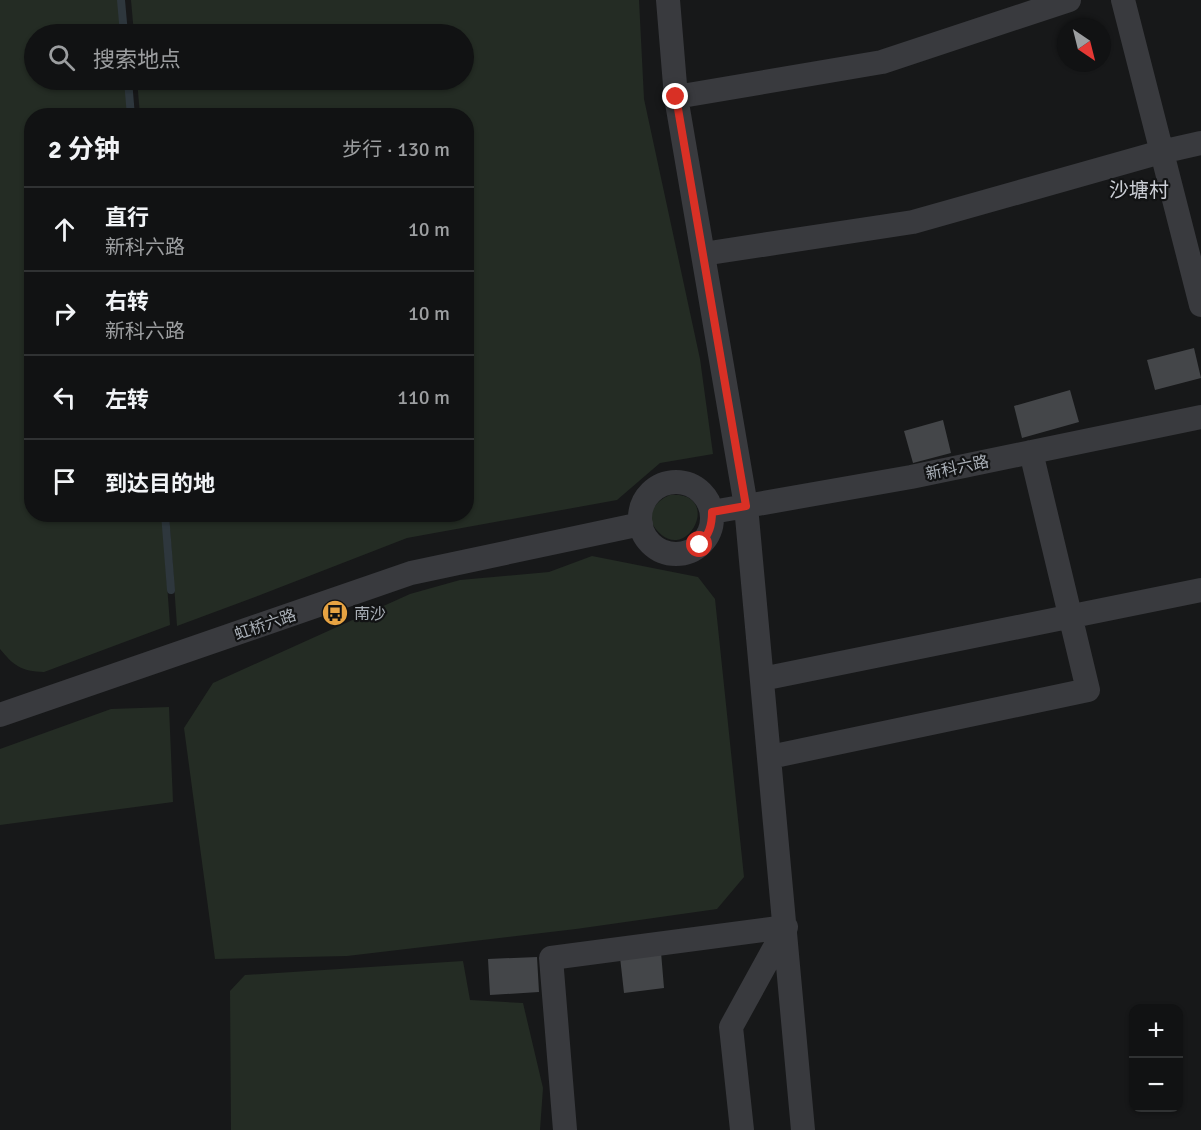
<!DOCTYPE html>
<html lang="zh">
<meta charset="utf-8">
<style>
:root{--surface:#111213;--page:#1e2021;--text:#f1f3f6;--muted:#9c9ea0;--line:#303233}
body{margin:0;font-family:Signika,"Noto Sans SC",sans-serif;background:var(--page);color:var(--text)}
.controls{position:absolute;right:18px;bottom:18px;display:grid;overflow:hidden;border-radius:12px;box-shadow:0 2px 4px #0004}
.controls button{width:54px;height:54px;display:grid;place-items:center;padding:0;border:0;border-bottom:2px solid var(--line);background:var(--surface);color:var(--text);font:30px sans-serif}
.compass{position:absolute;left:1057px;top:18px;width:54px;height:54px;border-radius:50%;background:var(--surface);box-shadow:0 2px 4px #0004;rotate:145deg}
.stop{position:absolute;width:18px;height:18px;margin:-14px;border:4px solid #d93025;border-radius:50%;background:#fff}
.stop.end{background:#d93025;border-color:#fff;box-shadow:0 2px 6px #0008}
.list{margin:0;padding:0;list-style:none}
h2{display:flex;justify-content:space-between;align-items:center;height:78px;margin:0;padding:0 24px;font-size:26px}
h2 small{font-size:20px;font-weight:400;color:var(--muted)}
.list li{display:grid;grid-template-columns:39px 1fr auto;gap:18px;align-items:center;box-sizing:border-box;height:84px;padding:0 24px;border-top:2px solid var(--line)}
.list b{display:block;font-size:22px;white-space:nowrap}
.list p{margin:0;font-size:20px;white-space:nowrap;color:var(--muted)}
.list em{font-size:20px;font-style:normal;color:var(--muted)}
.icon{flex:none;width:33px;height:33px;fill:none;stroke:currentColor;stroke-width:2;stroke-linecap:round;stroke-linejoin:round}
.map{position:relative;flex:none;width:1201px;height:1130px;overflow:hidden}
.search{position:absolute;background:var(--surface);box-shadow:0 2px 4px #0004;left:24px;top:24px;width:450px;height:66px;display:flex;align-items:center;gap:15px;box-sizing:border-box;padding:0 21px;border-radius:33px;color:var(--muted);font-size:22px}
.panel{position:absolute;background:var(--surface);box-shadow:0 2px 4px #0004;left:24px;top:108px;width:450px;height:414px;border-radius:24px}
.map>svg:first-child{display:block}
.green{fill:#242c24}
.lines{fill:none;stroke-linecap:round;stroke-linejoin:round}
.stream{stroke:#2e373d;stroke-width:8}
.building{fill:#444649}
.minor{stroke:#393a3e;stroke-width:24}
.route{stroke:#d93025;stroke-width:8}
.labels{text-anchor:middle;stroke-width:4.5;stroke-linejoin:round;paint-order:stroke}
.street-label{font-size:16px;fill:#aab0b8;stroke:#121314}
.poi-label{font-size:16px;fill:#aab0b8;stroke:#121314;text-anchor:start}
.quarter-label{font-size:20px;fill:#cbced5;stroke:#121314}
</style>
<div class="map">
<svg width="1201" height="1130" viewBox="0 0 1201 1130">
<rect width="100%" height="100%" fill="#171819"/>
<path class="green" d="M0 0H123L126 34H34V80H129L132 115 32 116V514L162 515 170 625 44 672C21 671 14 666 0 649Z
M131 0H639L644 99 700 359 713 454 660 463 617 500 407 538 255 597 177 626 169 515 466 514V116L140 115 137 80H464V34H134Z
M670 495C729 491 680 580 649 518 652 507 660 499 670 495Z
M592 556 698 577 715 599 744 877 717 909 576 929 347 956 215 959 184 728 213 683 410 594 460 580 549 572Z
M169 707 173 802 0 825V749L111 709Z
M463 961 470 1000 523 1003 543 1088 540 1130H231L230 991 245 975Z"/>
<g class="lines">
<path class="stream" d="M121 0 124 34
M128 80 131 116
M165 514 171 590"/>
</g>
<path class="building" d="M1194 348 1201 378 1155 390 1147 360Z
M1070 390 1079 422 1022 438 1014 406Z
M943 420 951 453 913 463 904 431Z
M661 952 664 988 624 993 620 957Z
M537 957 539 992 490 995 488 959Z"/>
<g class="lines">
<path class="minor" d="M668 0 676 97 746 506 803 1130
M1123 0 1201 305
M676 97 882 62 1069 0
M703 254 913 222 1161 152 1201 143
M640 518a36 36 0 1 1 72 0a36 36 0 1 1-72 0Z
M712 512 911 477 1201 417
M762 679 1201 590
M0 715 411 573 641 524
M770 757 1088 690 1031 452
M565 1130 551 958 786 927
M742 1130 731 1027 786 927"/>
</g>
<g class="lines">
<path class="route" d="M676 97 746 506 712 512C712 526 709 534 700 545"/>
</g>
<defs>
<g id="bus-disc" transform="scale(1.35)"><circle r="9.5" fill="#e7a342" stroke="#121314"/><path d="M-5-6H5V4H4V6H2V4H-2V6H-4V4H-5ZM-3.5-4V0h7V-4ZM-3.5 1.2v1.5H-2V1.2ZM2 1.2v1.5H3.5V1.2Z" fill="#111"/></g>
</defs>
<g fill-rule="evenodd">
<use href="#bus-disc" x="335" y="613"/>
</g>
<g class="labels">
<g class="street-label">
<text transform="translate(957 467) rotate(-12)" y="6">新科六路</text>
<text transform="translate(265 624) rotate(-19)" y="6">虹桥六路</text>
</g>
<g class="poi-label">
<text x="354" y="619">南沙</text>
</g>
<g class="quarter-label">
<text x="1139" y="197">沙塘村</text>
</g>
</g>
</svg>
<div class="controls">
<button>+</button>
<button>−</button>
</div>
<svg class="compass" viewBox="-18 -18 36 36"><path d="M0-13l5 13h-10z" fill="#e53935"/><path d="M0 13l5-13h-10z" fill="#9c9ea0"/></svg>
<div class="stop" style="left:700px;top:545px"></div>
<div class="stop end" style="left:676px;top:97px"></div>
<div class="search"><svg class="icon" aria-label="search" viewBox="0 0 24 24"><circle cx="10" cy="10" r="6"/><path d="M15 15l6 6"/></svg>搜索地点</div>
<section class="panel">
<h2>2 分钟<small>步行 · 130 m</small></h2>
<ul class="list">
<li><svg class="icon" aria-label="ahead" viewBox="0 0 24 24"><path d="M12 20V5M6 11l6-6 6 6"/></svg><div><b>直行</b><p>新科六路</p></div><em>10 m</em></li>
<li><svg class="icon" aria-label="right" viewBox="0 0 24 24"><path d="M7 20v-9h11M14 6l5 5-5 5"/></svg><div><b>右转</b><p>新科六路</p></div><em>10 m</em></li>
<li><svg class="icon" aria-label="left" viewBox="0 0 24 24"><path d="M17 20v-9H6M10 6l-5 5 5 5"/></svg><div><b>左转</b></div><em>110 m</em></li>
<li><svg class="icon" aria-label="arrive" viewBox="0 0 24 24"><path d="M6 21V4h12l-3 4 3 4H6"/></svg><div><b>到达目的地</b></div></li>
</ul>
</section>
</div>
